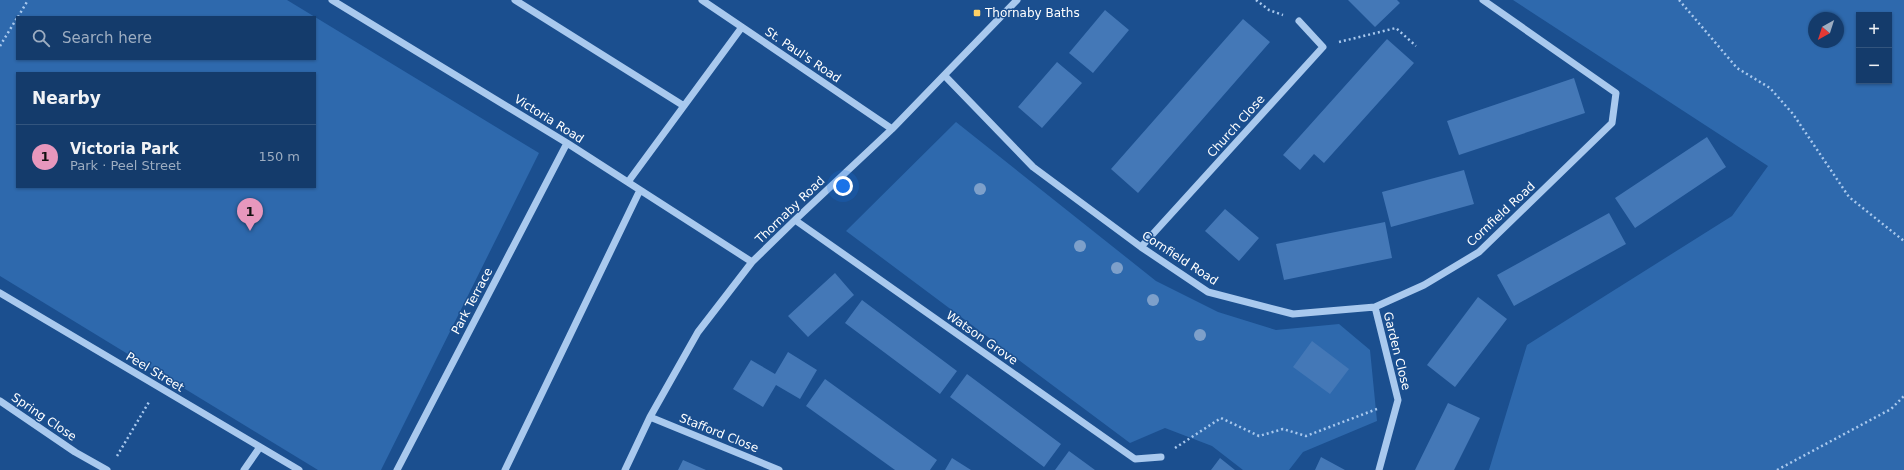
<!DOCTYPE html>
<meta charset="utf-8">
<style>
:root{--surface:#143b6b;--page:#1d4271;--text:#f1f3f6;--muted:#9dadc1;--line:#33557e;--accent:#e797bd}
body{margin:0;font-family:"DejaVu Sans",sans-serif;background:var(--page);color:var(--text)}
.controls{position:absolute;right:12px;top:12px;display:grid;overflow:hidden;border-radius:0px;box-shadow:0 1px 3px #0004}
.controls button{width:36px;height:36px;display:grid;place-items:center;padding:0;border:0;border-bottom:1px solid var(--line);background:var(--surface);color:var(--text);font:20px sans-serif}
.compass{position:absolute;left:1808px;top:12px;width:36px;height:36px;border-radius:50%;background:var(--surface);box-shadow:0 1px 3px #0004;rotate:219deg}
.you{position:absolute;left:843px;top:186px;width:14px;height:14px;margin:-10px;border:3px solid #fff;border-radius:50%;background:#1a73e8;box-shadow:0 0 0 6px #1a73e833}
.badge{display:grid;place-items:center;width:26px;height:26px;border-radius:50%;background:var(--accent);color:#111;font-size:13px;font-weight:700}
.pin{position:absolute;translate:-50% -33px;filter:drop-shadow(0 1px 2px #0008)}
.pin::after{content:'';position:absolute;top:21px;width:14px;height:12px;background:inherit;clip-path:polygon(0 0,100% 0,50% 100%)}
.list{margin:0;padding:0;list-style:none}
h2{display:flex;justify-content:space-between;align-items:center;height:52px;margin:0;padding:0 16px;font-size:17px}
h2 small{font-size:13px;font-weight:400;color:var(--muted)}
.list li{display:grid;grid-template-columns:26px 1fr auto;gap:12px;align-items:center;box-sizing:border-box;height:64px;padding:0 16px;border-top:1px solid var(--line)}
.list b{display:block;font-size:15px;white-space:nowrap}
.list p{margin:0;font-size:13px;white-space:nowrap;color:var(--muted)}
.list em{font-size:13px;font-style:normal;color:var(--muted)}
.icon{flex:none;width:22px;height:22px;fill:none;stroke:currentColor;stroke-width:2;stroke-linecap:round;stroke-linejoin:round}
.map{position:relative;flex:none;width:1904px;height:470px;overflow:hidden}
.search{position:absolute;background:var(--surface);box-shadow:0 1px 3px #0004;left:16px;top:16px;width:300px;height:44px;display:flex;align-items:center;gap:10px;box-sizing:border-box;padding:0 14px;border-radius:0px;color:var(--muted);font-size:15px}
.panel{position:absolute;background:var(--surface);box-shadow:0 1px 3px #0004;left:16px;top:72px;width:300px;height:116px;border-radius:0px}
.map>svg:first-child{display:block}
.green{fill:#2e69ad;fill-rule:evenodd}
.building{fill:#4478b7}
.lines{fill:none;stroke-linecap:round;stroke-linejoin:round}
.path{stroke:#a9c9ee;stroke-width:2.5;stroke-dasharray:2 3;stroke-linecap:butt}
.minor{stroke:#a9c9ee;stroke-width:7}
.tree{fill:#7ea0ca}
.poi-dot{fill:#ffd166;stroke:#1b4f8f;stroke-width:1.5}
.labels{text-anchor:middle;stroke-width:3;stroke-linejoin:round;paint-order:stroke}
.poi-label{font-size:12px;fill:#fff;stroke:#1b4f8f;text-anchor:start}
.street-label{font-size:12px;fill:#fff;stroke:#1b4f8f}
</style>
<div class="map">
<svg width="1904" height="470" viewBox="0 0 1904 470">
<rect width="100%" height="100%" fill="#1b4f8f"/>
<path class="green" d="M0 0H287L315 17H17V59H315V17L539 153 381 470H318L0 276ZM17 73H315V187H17Z
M1513 0H1904V470H1489L1527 345 1732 216 1768 166ZM1859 15H1889V81H1859ZM1814 18H1838V42H1814Z
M956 122 1156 281 1218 312 1276 330 1339 324 1370 350 1377 421 1303 452 1289 470H1243L1212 446 1165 428 1130 443 846 231Z"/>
<path class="building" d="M1348 0H1397L1400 3 1375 27Z
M1105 10 1129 30 1093 73 1069 53Z
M1243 19 1270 42 1138 193 1111 169Z
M1387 39 1414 63 1324 163 1314 154 1300 170 1283 155Z
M1057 62 1082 83 1042 128 1018 107Z
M1574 78 1585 113 1459 155 1447 121Z
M1707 137 1726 167 1635 228 1615 198Z
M1464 170 1474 204 1391 227 1382 192Z
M1225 209 1259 238 1239 261 1205 231Z
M1609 213 1626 244 1514 306 1497 275Z
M1385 222 1392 258 1284 280 1276 244Z
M835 273 854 295 808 337 788 316Z
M1478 297 1507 319 1455 387 1427 365Z
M862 300 957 371 940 394 845 323Z
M1312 341 1349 369 1330 394 1293 367Z
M788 352 817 370 800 399 776 385 763 407 733 389 751 360 775 374Z
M967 374 1061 444 1044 467 950 397Z
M825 379 937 460 930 470H895L806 406Z
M1448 403 1480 418 1454 470H1415Z
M1069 451 1095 470H1055Z
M1321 457 1345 470H1315Z
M952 458 971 470H945Z
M1220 458 1235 470H1211Z
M683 460 706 470H678Z"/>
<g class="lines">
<path class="path" d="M1256 0 1269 10 1283 15
M1679 0 1737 68 1770 88 1793 114 1849 197 1904 241
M18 17 28 0
M1339 42 1396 28 1416 46
M0 46 17 18
M1175 448 1221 418 1259 436 1283 429 1306 436 1377 409
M117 456 149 402
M1777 470 1891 409 1904 396"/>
<path class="minor" d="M332 0 567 143 752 262
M515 0 684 106
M702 0 892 129
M945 76 1033 167 1141 247 1208 292 1293 314 1375 307 1424 285 1479 252 1612 123 1616 93 1483 0
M628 182 742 27
M795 220 1135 459 1161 457
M1141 247 1323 47 1299 21
M0 293 299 470
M1375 307 1398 400 1379 470
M0 401 75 452 107 470
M650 417 779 470
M244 470 260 447
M397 470 567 143
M505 470 640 190
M625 470 650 417 698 332 752 262 795 220 892 129 1017 0"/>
</g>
<g class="tree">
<circle cx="980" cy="189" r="6"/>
<circle cx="1080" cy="246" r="6"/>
<circle cx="1117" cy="268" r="6"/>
<circle cx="1153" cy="300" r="6"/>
<circle cx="1200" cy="335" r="6"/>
</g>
<rect class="poi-dot" x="973" y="9" width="8" height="8" rx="2"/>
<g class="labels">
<g class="poi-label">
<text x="985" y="17">Thornaby Baths</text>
</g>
<g class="street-label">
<text transform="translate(803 55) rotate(34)" y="4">St. Paul's Road</text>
<text transform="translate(549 119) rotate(32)" y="4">Victoria Road</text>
<text transform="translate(1236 126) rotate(-48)" y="4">Church Close</text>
<text transform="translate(790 210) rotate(-44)" y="4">Thornaby Road</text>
<text transform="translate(1501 214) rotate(-43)" y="4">Cornfield Road</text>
<text transform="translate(1180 258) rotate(33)" y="4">Cornfield Road</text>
<text transform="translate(472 301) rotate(-62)" y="4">Park Terrace</text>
<text transform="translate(982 338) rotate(35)" y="4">Watson Grove</text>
<text transform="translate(1397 351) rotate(76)" y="4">Garden Close</text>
<text transform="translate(155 372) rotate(31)" y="4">Peel Street</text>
<text transform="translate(44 417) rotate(34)" y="4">Spring Close</text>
<text transform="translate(719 433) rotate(22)" y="4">Stafford Close</text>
</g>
</g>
</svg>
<div class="controls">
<button>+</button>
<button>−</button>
</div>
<svg class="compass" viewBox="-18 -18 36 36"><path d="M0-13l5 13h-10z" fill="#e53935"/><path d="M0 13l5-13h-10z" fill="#9dadc1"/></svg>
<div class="you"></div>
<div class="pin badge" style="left:250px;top:231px">1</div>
<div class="search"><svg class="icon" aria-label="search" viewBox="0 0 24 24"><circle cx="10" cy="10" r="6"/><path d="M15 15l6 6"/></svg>Search here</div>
<section class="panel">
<h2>Nearby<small></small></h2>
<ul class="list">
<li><span class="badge">1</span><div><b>Victoria Park</b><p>Park · Peel Street</p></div><em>150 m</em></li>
</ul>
</section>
</div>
